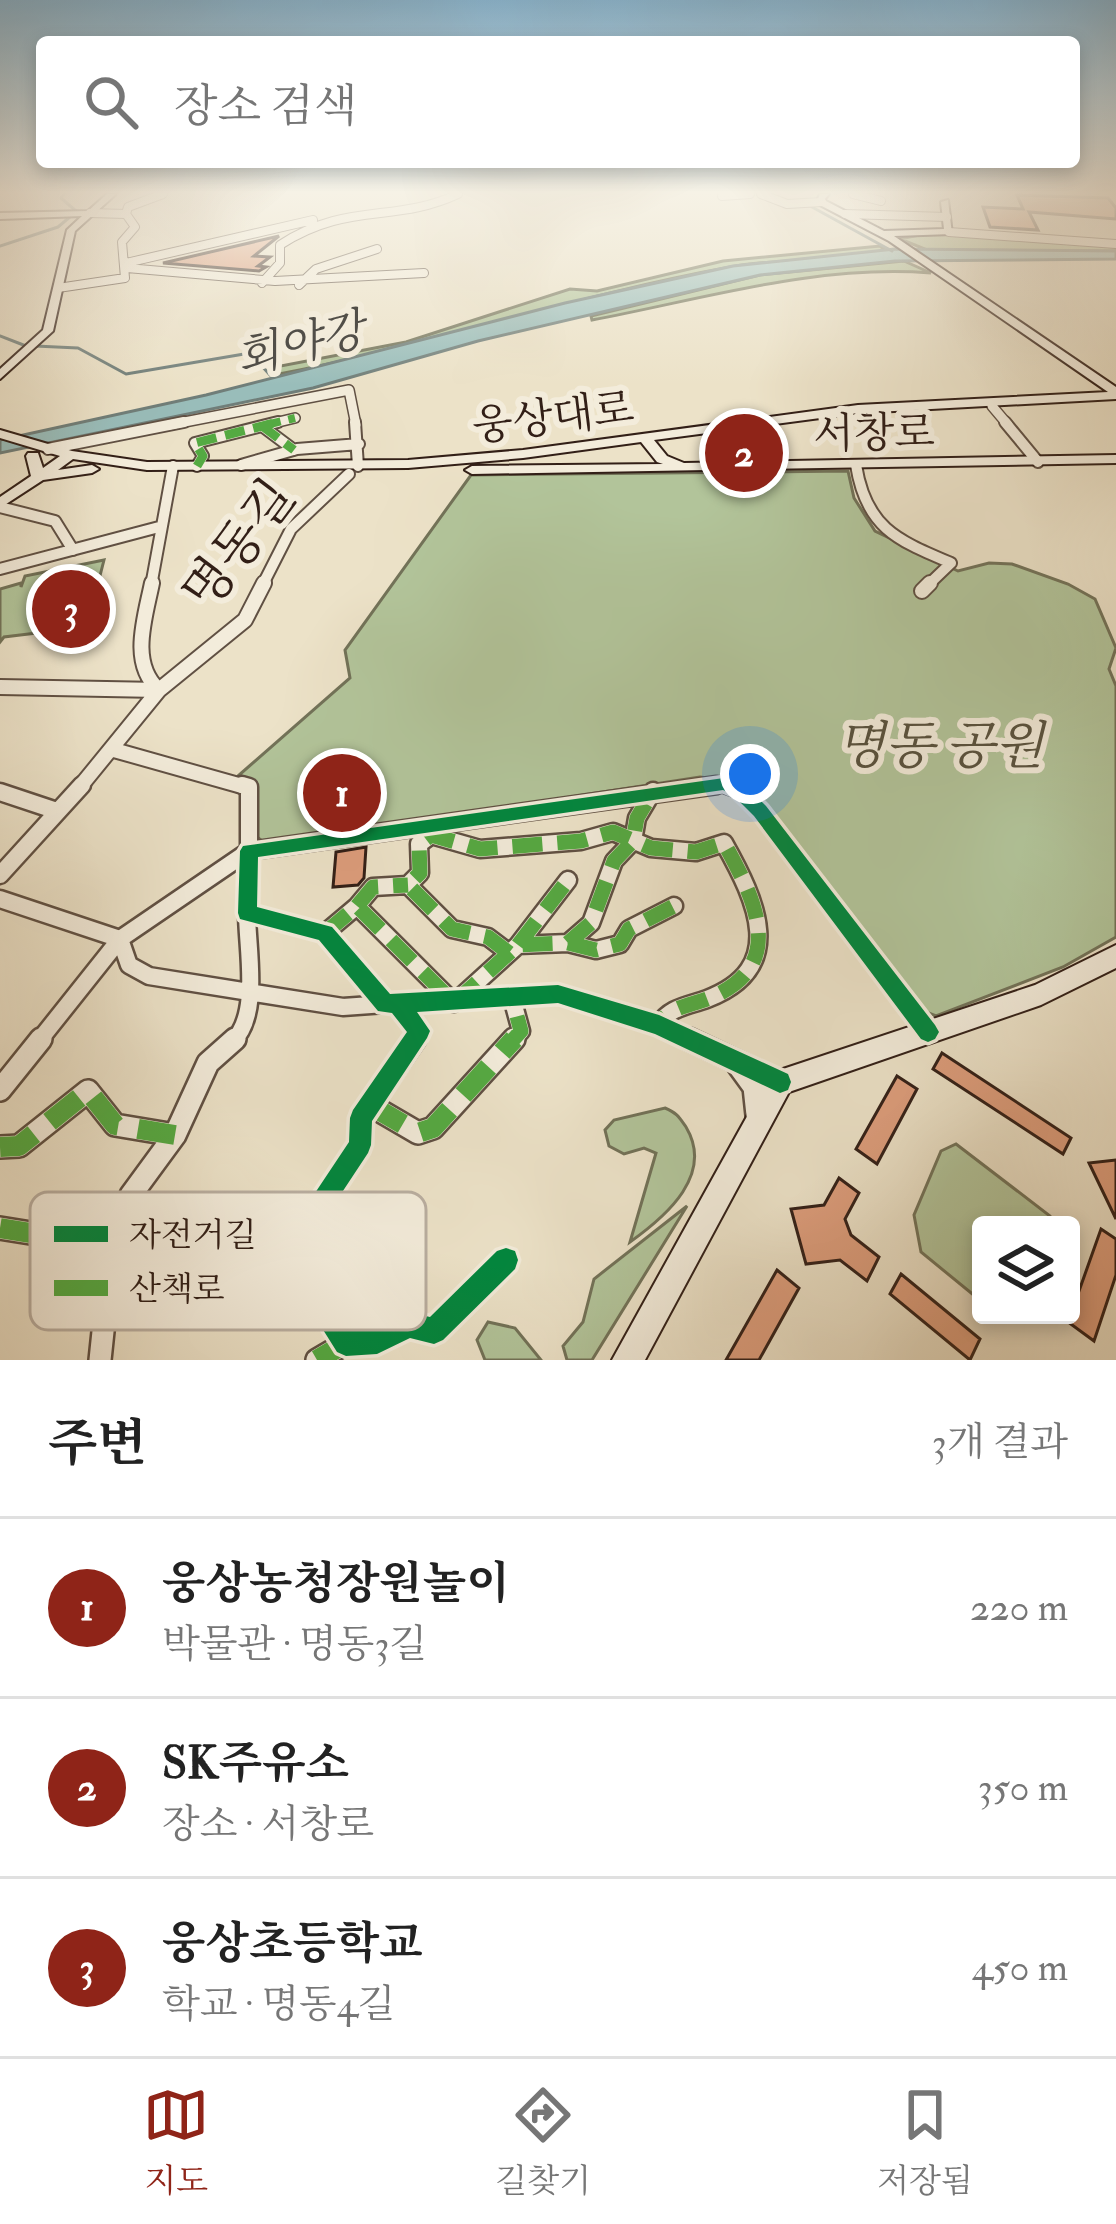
<!DOCTYPE html>
<html lang="ko">
<meta charset="utf-8">
<style>
:root{--surface:#fff;--page:#f6f6f6;--text:#222;--muted:#767676;--line:#e0e0e0;--accent:#8f2418}
body{margin:0;font-family:"IM FELL Double Pica","Noto Serif KR",serif;background:var(--page);color:var(--text)}
.controls{position:absolute;right:36px;bottom:36px;display:grid;overflow:hidden;border-radius:12px;box-shadow:0 6px 18px #0003}
.controls button{width:108px;height:108px;display:grid;place-items:center;padding:0;border:0;border-bottom:3px solid var(--line);background:var(--surface);color:var(--text);font:60px sans-serif}
.you{position:absolute;left:750px;top:774px;width:42px;height:42px;margin:-30px;border:9px solid #fff;border-radius:50%;background:#1a73e8;box-shadow:0 0 0 18px #1a73e833}
.badge{display:grid;place-items:center;width:78px;height:78px;border-radius:50%;background:var(--accent);color:#fff;font-size:39px;font-weight:700}
.pin{position:absolute;translate:-50% -50%;border:6px solid #fff;box-shadow:0 3px 12px #0006}
.list{margin:0;padding:0;list-style:none}
h2{display:flex;justify-content:space-between;align-items:center;height:156px;margin:0;padding:0 48px;font-size:51px}
h2 small{font-size:39px;font-weight:400;color:var(--muted)}
.list li{display:grid;grid-template-columns:78px 1fr auto;gap:36px;align-items:center;box-sizing:border-box;height:180px;padding:0 48px;border-top:3px solid var(--line)}
.list b{display:block;font-size:45px;white-space:nowrap}
.list p{margin:0;font-size:39px;white-space:nowrap;color:var(--muted)}
.list em{font-size:39px;font-style:normal;color:var(--muted)}
.icon{flex:none;width:66px;height:66px;fill:none;stroke:currentColor;stroke-width:2;stroke-linecap:round;stroke-linejoin:round}
.map{position:relative;flex:none;width:1116px;height:1360px;overflow:hidden}
.search{position:absolute;background:var(--surface);box-shadow:0 6px 18px #0003;left:36px;right:36px;top:36px;height:132px;display:flex;align-items:center;gap:30px;box-sizing:border-box;padding:0 42px;border-radius:12px;color:var(--muted);font-size:45px}
.sheet{height:696px;background:var(--surface)}
nav{display:flex;justify-content:space-around;align-items:center;box-sizing:border-box;height:168px;border-top:3px solid var(--line);background:var(--surface);font-size:33px;color:var(--muted)}
nav a{display:grid;justify-items:center;gap:6px}
nav .on{color:var(--accent)}
.map>svg:first-child{display:block}
.green{fill:#b2c49a;stroke:#727258;stroke-width:3}
.water{fill:#99bdba;stroke:#707e79;stroke-width:3}
.lines{fill:none;stroke-linecap:round;stroke-linejoin:round}
.stream{stroke:#707e79;stroke-width:3}
.building{fill:#dd9d7c;stroke:#321f17;stroke-width:3}
.street-far5-casing{stroke:#605043;stroke-width:10}
.street-far4-casing{stroke:#605043;stroke-width:12}
.street-far3-casing{stroke:#605043;stroke-width:14}
.street-far2-casing{stroke:#605043;stroke-width:18}
.street-far1-casing{stroke:#605043;stroke-width:21}
.street-casing{stroke:#605043;stroke-width:26}
.secondary-casing{stroke:#321f17;stroke-width:4}
.street-far5{stroke:#f3ecdb;stroke-width:8}
.street-far4{stroke:#f3ecdb;stroke-width:9}
.street-far3{stroke:#f3ecdb;stroke-width:10}
.street-far2{stroke:#f3ecdb;stroke-width:14}
.street-far1{stroke:#f3ecdb;stroke-width:16}
.street{stroke:#f3ecdb;stroke-width:21}
.secondary{fill:#f3ecdb;fill-rule:evenodd}
.quiet-far3{stroke:#54aa42;stroke-width:8;stroke-dasharray:15 8;stroke-linecap:butt}
.quiet-far2{stroke:#54aa42;stroke-width:9;stroke-dasharray:20 9;stroke-linecap:butt}
.quiet-far1{stroke:#54aa42;stroke-width:15;stroke-dasharray:30 15;stroke-linecap:butt}
.quiet{stroke:#54aa42;stroke-width:20;stroke-dasharray:38 20;stroke-linecap:butt}
.cycleway-casing{stroke:#f3ecdb;stroke-width:7}
.cycleway{fill:#00873e;fill-rule:evenodd}
.labels{text-anchor:middle;stroke-width:12;stroke-linejoin:round;paint-order:stroke}
.far-street-label{font-size:42px;fill:#321f17;stroke:#f3ecdb}
.far-water-label{font-size:45px;font-style:italic;fill:#514e48;stroke:#f3ecdb}
.street-label{font-size:51px;fill:#321f17;stroke:#f3ecdb}
.park-label{font-size:51px;font-style:italic;fill:#58513e;stroke:#f3ecdb}
.key{fill:#f3ecdb;stroke:#b9aea0;stroke-width:3}
.key-label{font-size:33px;fill:#321f17}
</style>
<div class="map">
<svg width="1116" height="1360" viewBox="0 0 1116 1360">
<rect width="100%" height="100%" fill="#ece2c8"/>
<filter id="stains"><feTurbulence type="fractalNoise" baseFrequency=".00167" numOctaves="4"/><feColorMatrix values="0 0 0 0 .2 0 0 0 0 .09 0 0 0 0 .02 0 0 0 .5 -.17"/></filter>
<radialGradient id="worn" r=".72"><stop offset=".6" stop-color="#630" stop-opacity="0"/><stop offset="1" stop-color="#630" stop-opacity=".3"/></radialGradient>
<path class="green" d="M929 233 1116 245V251L927 250 900 239Z
M880 246 885 250C837 264 780 257 730 267 576 295 428 346 274 375L270 368 406 342 570 289 597 291 723 261Z
M904 261 931 273C816 264 704 299 592 320L591 316 760 275Z
M848 471 854 498 875 531 958 571 989 563 1012 564 1068 584 1095 599 1116 648 1109 669 1116 686V937L1063 967 936 1016 921 1010 733 781 700 777 266 844 257 837 256 782 239 775 350 678 345 650 471 475Z
M104 560 87 627 4 637 0 642V589L21 583V587L25 576Z
M665 1108C677 1113 679 1117 686 1127 714 1174 668 1215 630 1242L656 1153 644 1148 624 1154 609 1146 605 1130 614 1120Z
M956 1144 1050 1216 1051 1225H981V1301L921 1252 914 1215 941 1151Z
M687 1206 592 1360H567L563 1346 583 1322 594 1279Z
M488 1322 515 1328 541 1360H485L477 1340Z"/>
<path class="water" d="M895 249 1116 251V259L895 261 760 275 478 341 313 388 0 453V440L206 395 565 303 733 266Z"/>
<g class="lines">
<path class="stream" d="M64 194 61 198 76 211
M812 207 892 251
M0 246 58 227 71 216
M0 336 26 346
M35 346 78 348 126 374 250 353 270 375"/>
</g>
<path class="building" d="M1017 195 1108 198 1116 208V219L1029 212 1038 230 990 227 983 207 1023 209Z
M279 236 254 256 270 257 258 266 266 267 259 271 163 263Z
M353 768 358 817 334 821 333 811 327 812 324 772Z
M366 847 364 878 358 885 333 887 336 852Z
M942 1053 1071 1138 1063 1154 933 1069Z
M897 1076 917 1089 877 1164 856 1149Z
M1116 1160V1219L1089 1163Z
M839 1178 859 1193 845 1219 851 1235 879 1257 867 1281 840 1260 806 1264 791 1209 824 1205Z
M1101 1229 1116 1239V1275L1094 1341 1068 1322Z
M777 1270 799 1288 759 1360H726Z
M901 1274 980 1339 970 1360 890 1294Z"/>
<g class="lines">
<g class="street-far5-casing">
<path id="street-far5" d="M761 194 787 204 822 202
M853 194 881 201
M722 196 750 194
M90 213 126 214
M845 214 947 217
M949 232 1116 244
M126 263 313 220
M127 268 275 281 424 273
M262 283 280 263V245C348 201 394 224 458 194
M299 285 316 269 377 249
M58 288 125 278 122 242 135 227 126 214 128 207 163 194"/>
</g>
<g class="street-far4-casing">
<path id="street-far4" d="M992 406 1008 425
M169 425 349 390 356 425
M266 425 295 418"/>
</g>
<g class="street-far3-casing">
<path id="street-far3" d="M355 422 358 466
M1005 422 1038 462
M262 426 294 450
M48 449 184 422
M241 465 297 449 359 444
M856 465C866 528 897 540 951 563L927 586
M197 466 203 456 195 443 278 422
M0 507 55 521 73 550
M0 569 159 527
M151 586 173 466
M262 586 291 529 349 474"/>
</g>
<g class="street-far2-casing">
<path id="street-far2" d="M152 583C145 618 129 663 159 690
M922 591 930 583
M0 687 159 690
M114 750 249 788
M79 788 159 690 245 620 264 583
M696 788 724 784 735 788"/>
</g>
<g class="street-far1-casing">
<path id="street-far1" d="M727 785 738 789 760 811 928 1032
M0 792 57 811
M0 875 82 785
M0 899 120 939 129 965 149 976 343 1007 385 1004
M357 906 373 887 408 885
M325 933 357 906 454 1003 518 945 568 943 591 923 614 861 633 841 637 818 653 791
M568 943 596 950 620 944 629 929 674 906
M518 945 568 880
M509 953 488 937 452 929 408 885 420 873 419 844 431 835 480 849 581 841 613 832 651 848 696 852 724 843C757 902 788 968 707 999 688 1006 669 1007 659 1025
M397 1004 420 1031 413 1042
M38 1042 120 939 249 851V787L242 785
M232 1042C261 1016 247 949 247 913
M511 1042 521 1031 512 998
M695 1042 659 1025 558 994 385 1004 325 933 247 913 249 851 717 785"/>
</g>
<g class="street-casing">
<path id="street" d="M415 1039 361 1118 360 1145 287 1253 346 1343 377 1341 409 1325 434 1331 506 1260
M689 1039 780 1082
M738 1065 754 1087 757 1115
M0 1090 41 1039
M370 1105 418 1133 433 1128 514 1039
M0 1147 19 1146 88 1091 115 1125 175 1135
M0 1228 112 1246
M100 1360 112 1246 131 1195 175 1135 208 1063 235 1039
M317 1360 346 1343"/>
</g>
<g class="secondary-casing">
<path id="secondary" d="M107 194H116L75 231 53 331 0 379V369L43 330 67 230 82 216 0 219V213L88 211Z
M820 194H829L824 200 884 231 944 229 941 202 948 200 952 234 894 236 1116 387V399L858 413 654 440 667 456 684 463 1116 455V463L472 474 465 470 472 466 663 464 657 462 641 442 523 458 408 468 147 470 73 459 58 470 92 465 99 469 92 473 43 480 0 508V497L31 476 26 456 28 453H38L43 468 60 456 0 438V430L72 451 147 462 408 460 523 450 858 405 1108 392 889 241 816 203Z
M1116 945V968L1041 1005 789 1092 645 1360H612L771 1073 1035 985Z"/>
</g>
<use href="#street-far5" class="street-far5"/>
<use href="#street-far4" class="street-far4"/>
<use href="#street-far3" class="street-far3"/>
<use href="#street-far2" class="street-far2"/>
<use href="#street-far1" class="street-far1"/>
<use href="#street" class="street"/>
<use href="#secondary" class="secondary"/>
<path class="quiet-far3" d="M266 425 295 418"/>
<path class="quiet-far2" d="M262 426 294 450
M197 466 203 456 195 443 278 422"/>
<path class="quiet-far1" d="M357 906 373 887 408 885
M325 933 357 906 454 1003 518 945 568 943 591 923 614 861 633 841 637 818 653 791
M568 943 596 950 620 944 629 929 674 906
M518 945 568 880
M509 953 488 937 452 929 408 885 420 873 419 844 431 835 480 849 581 841 613 832 651 848 696 852 724 843C757 902 788 968 707 999 688 1006 669 1007 659 1025
M511 1042 521 1031 512 998"/>
<path class="quiet" d="M370 1105 418 1133 433 1128 514 1039
M0 1147 19 1146 88 1091 115 1125 175 1135
M0 1228 112 1246
M317 1360 346 1343"/>
<g class="cycleway-casing">
<path id="cycleway" d="M724 778 744 784 766 806 935 1025 939 1032 935 1039 928 1042 921 1039 754 816 732 794 723 790 258 857 257 907 332 927 390 994 558 985 659 1015 788 1074 791 1082 788 1090 780 1093 655 1034 558 1003 417 1012 430 1031 427 1038 372 1121 371 1145 368 1153 302 1253 352 1329 375 1328 409 1312 430 1317 497 1251 506 1248 515 1251 518 1260 515 1269 443 1340 434 1344 410 1338 377 1354 346 1356 337 1352 275 1253 349 1142 350 1118 353 1110 407 1032 392 1013 378 1011 319 940 240 919 238 913 240 851 243 846Z"/>
</g>
<use href="#cycleway" class="cycleway"/>
</g>
<linearGradient id="sky" x2="0" y2="1"><stop stop-color="#88b8d6"/><stop offset="0.5" stop-color="#f6f2e6"/><stop offset="1" stop-color="#f6f2e6" stop-opacity="0"/></linearGradient>
<rect width="1116" height="385" fill="url(#sky)"/>
<g class="labels">
<g class="far-street-label">
<text transform="translate(553 416) rotate(-7)" y="15">웅상대로</text>
<text transform="translate(874 432) rotate(-1)" y="15">서창로</text>
</g>
<g class="far-water-label">
<text transform="translate(300 343) rotate(-14)" y="16">회야강</text>
</g>
<g class="street-label">
<text transform="translate(238 544) rotate(-53)" y="18">명동길</text>
</g>
<g class="park-label">
<text x="940" y="763">명동 공원</text>
</g>
</g>
<rect x="30" y="1192" width="396" height="138" rx="18" class="key"/>
<rect x="54" y="1226" width="54" height="16" fill="#00873e"/>
<rect x="54" y="1280" width="54" height="16" fill="#54aa42"/>
<g class="key-label">
<text x="129" y="1246">자전거길</text>
<text x="129" y="1300">산책로</text>
</g>
<rect width="100%" height="100%" filter="url(#stains)"/>
<rect width="100%" height="100%" fill="url(#worn)"/>
</svg>
<div class="controls">
<button><svg class="icon" aria-label="layers" viewBox="0 0 24 24"><path d="M12 4l9 5-9 5-9-5zM3 14l9 5 9-5"/></svg></button>
</div>
<div class="you"></div>
<div class="pin badge" style="left:342px;top:793px">1</div>
<div class="pin badge" style="left:744px;top:453px">2</div>
<div class="pin badge" style="left:71px;top:609px">3</div>
<div class="search"><svg class="icon" aria-label="search" viewBox="0 0 24 24"><circle cx="10" cy="10" r="6"/><path d="M15 15l6 6"/></svg>장소 검색</div>
</div>
<section class="sheet">
<h2>주변<small>3개 결과</small></h2>
<ul class="list">
<li><span class="badge">1</span><div><b>웅상농청장원놀이</b><p>박물관 · 명동3길</p></div><em>220 m</em></li>
<li><span class="badge">2</span><div><b>SK주유소</b><p>장소 · 서창로</p></div><em>350 m</em></li>
<li><span class="badge">3</span><div><b>웅상초등학교</b><p>학교 · 명동4길</p></div><em>450 m</em></li>
</ul>
</section>
<nav>
<a class="on"><svg class="icon" aria-label="map" viewBox="0 0 24 24"><path d="M3 6l6-2 6 2 6-2v14l-6 2-6-2-6 2zM9 4v14M15 6v14"/></svg>지도</a>
<a><svg class="icon" aria-label="directions" viewBox="0 0 24 24"><path d="M12 3l9 9-9 9-9-9zM9 14v-3h6M13 9l2 2-2 2"/></svg>길찾기</a>
<a><svg class="icon" aria-label="saved" viewBox="0 0 24 24"><path d="M7 4h10v16l-5-4-5 4z"/></svg>저장됨</a>
</nav>
